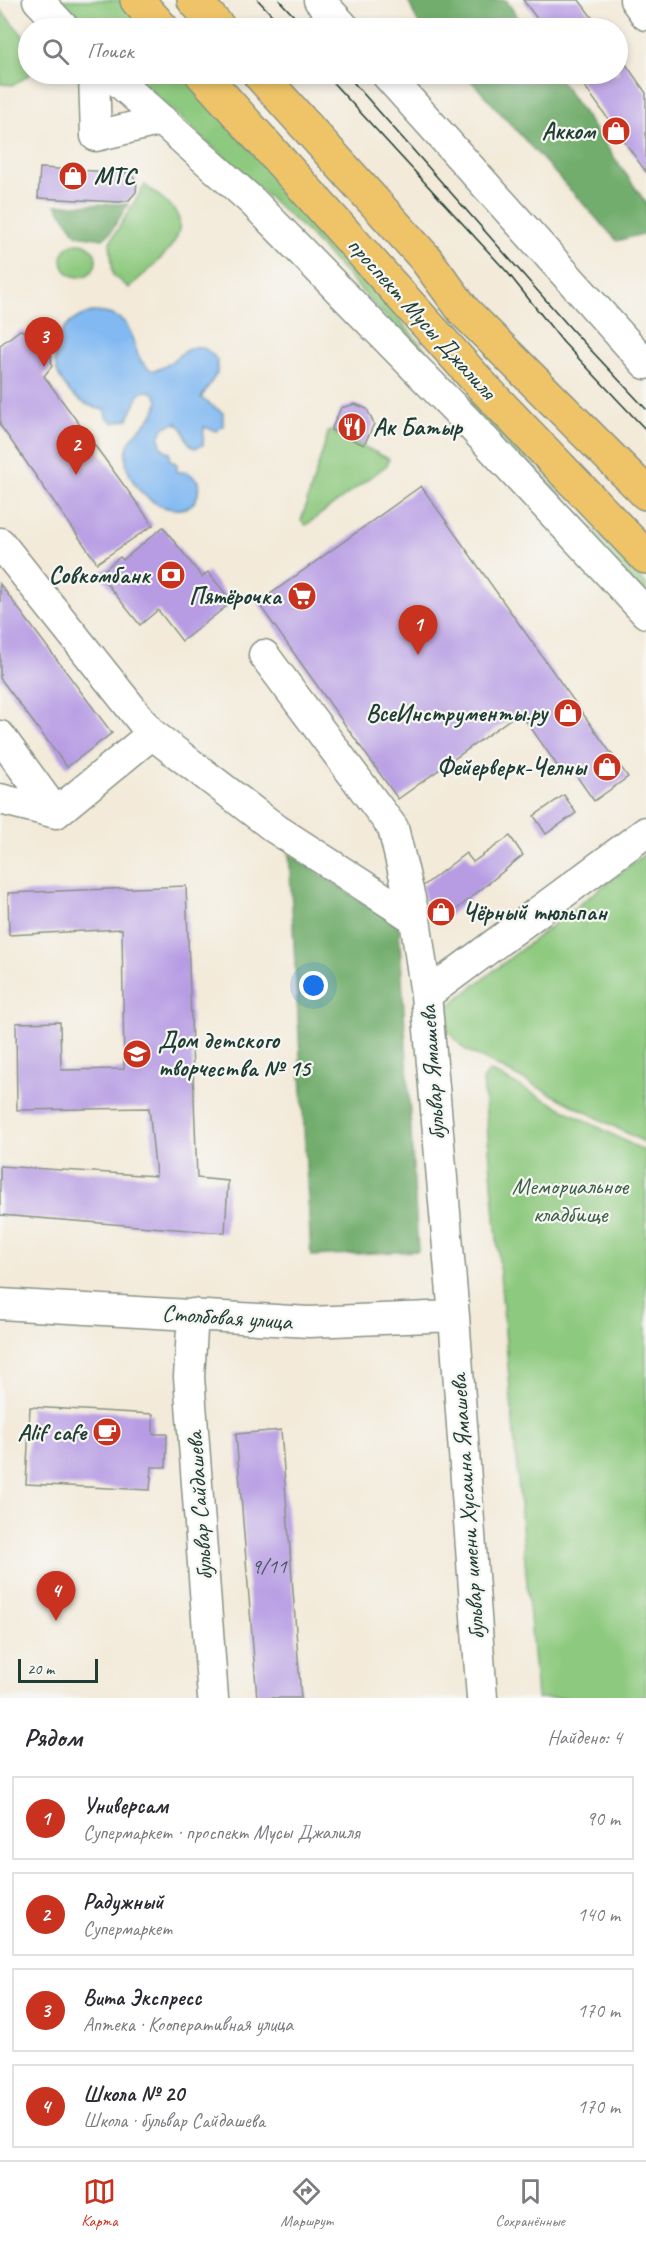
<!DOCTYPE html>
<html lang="ru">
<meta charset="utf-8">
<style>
:root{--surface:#fff;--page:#f2f2f3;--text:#2b2b33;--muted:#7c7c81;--line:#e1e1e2;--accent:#c8321e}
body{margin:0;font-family:Caveat,sans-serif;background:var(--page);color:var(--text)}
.scale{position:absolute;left:18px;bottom:15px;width:80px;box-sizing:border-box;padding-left:6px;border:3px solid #1f3d34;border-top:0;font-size:16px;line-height:21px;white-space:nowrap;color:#1f3d34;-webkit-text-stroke:4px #f6f6f2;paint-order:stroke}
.you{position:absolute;left:314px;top:986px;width:21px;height:21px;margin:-15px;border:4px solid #fff;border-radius:50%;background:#1a73e8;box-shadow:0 0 0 9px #1a73e833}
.badge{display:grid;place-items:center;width:39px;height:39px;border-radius:50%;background:var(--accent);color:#fff;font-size:20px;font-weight:700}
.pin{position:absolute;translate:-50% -50px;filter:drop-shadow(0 2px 3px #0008)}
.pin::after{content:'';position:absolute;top:32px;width:21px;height:18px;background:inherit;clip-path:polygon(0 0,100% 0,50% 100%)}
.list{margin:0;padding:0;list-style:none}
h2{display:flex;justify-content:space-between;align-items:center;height:78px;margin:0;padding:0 24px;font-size:26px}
h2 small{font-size:20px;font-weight:400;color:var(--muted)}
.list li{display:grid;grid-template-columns:39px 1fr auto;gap:18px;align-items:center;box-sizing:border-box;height:84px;margin:0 12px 12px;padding:0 12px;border:2px solid var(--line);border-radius:0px}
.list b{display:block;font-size:22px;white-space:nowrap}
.list p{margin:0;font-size:20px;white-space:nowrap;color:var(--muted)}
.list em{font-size:20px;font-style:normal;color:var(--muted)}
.icon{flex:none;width:33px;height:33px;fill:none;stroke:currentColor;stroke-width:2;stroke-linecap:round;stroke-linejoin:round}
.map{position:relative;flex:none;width:646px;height:1698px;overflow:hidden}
.search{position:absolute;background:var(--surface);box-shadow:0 3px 9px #0003;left:18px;right:18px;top:18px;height:66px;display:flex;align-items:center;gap:15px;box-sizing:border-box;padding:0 21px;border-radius:33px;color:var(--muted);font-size:22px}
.sheet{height:462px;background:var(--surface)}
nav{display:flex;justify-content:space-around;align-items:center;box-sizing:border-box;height:84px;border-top:2px solid var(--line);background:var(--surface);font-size:16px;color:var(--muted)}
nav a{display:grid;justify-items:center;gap:3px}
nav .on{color:var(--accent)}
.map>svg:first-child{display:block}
.green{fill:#8dc97e;stroke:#568359;stroke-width:1.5}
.forest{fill:#72ad6d;stroke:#487550;stroke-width:1.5}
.water{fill:#82b9f2;stroke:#507b93;stroke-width:1.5}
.building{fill:#b79ce4}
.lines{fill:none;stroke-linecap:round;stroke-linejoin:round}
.minor-casing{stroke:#899486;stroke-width:33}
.major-casing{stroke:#899486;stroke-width:36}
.minor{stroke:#fff;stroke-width:30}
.major{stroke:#efc469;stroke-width:33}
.tram{stroke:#1f3d34;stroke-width:1.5}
.labels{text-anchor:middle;stroke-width:4.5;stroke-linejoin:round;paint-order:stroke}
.number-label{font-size:21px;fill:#455560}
.poi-label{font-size:24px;font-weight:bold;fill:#1f3d34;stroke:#f6f6f2;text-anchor:end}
.street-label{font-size:24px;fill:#1f3d34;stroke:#f6f6f2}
.park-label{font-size:24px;fill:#3a6046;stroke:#f6f6f2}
</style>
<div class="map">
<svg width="646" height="1698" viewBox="0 0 646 1698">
<rect width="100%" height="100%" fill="#f6f6f2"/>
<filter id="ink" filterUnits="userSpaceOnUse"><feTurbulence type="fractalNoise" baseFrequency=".0167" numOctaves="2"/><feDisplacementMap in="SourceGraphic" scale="12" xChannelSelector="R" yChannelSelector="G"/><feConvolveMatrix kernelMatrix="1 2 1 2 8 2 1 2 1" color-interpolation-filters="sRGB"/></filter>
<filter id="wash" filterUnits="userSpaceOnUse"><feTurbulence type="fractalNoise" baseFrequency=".008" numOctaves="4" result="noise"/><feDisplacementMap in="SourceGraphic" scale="24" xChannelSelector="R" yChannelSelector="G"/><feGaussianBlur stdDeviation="1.35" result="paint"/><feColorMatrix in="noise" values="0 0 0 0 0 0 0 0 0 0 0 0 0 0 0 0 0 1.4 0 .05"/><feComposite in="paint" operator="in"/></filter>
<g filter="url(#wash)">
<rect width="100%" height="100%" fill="#f3ead9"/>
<path class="green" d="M52 0H120L145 28H82Z
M0 9 28 41 30 74 14 85 0 84Z
M132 74H185L458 387 646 584V596L305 230Z
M145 185C154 193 167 200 174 210 196 237 147 270 129 288L113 275 110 242Z
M62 260a17 17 0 1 1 34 0a17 17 0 1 1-34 0Z
M329 430 389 459 387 465 306 525 301 521Z
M646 853V1143L464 1049 435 1016Z
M490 1071 646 1152V1698H537L483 1080Z"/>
<path class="forest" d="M408 0H506L525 28H424L417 21Z
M465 74H556L646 203V233L617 241Z
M128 204 110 233 103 239 77 235 56 205Z
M289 853 399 926 418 1251 311 1256Z"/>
<path class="water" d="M92 312C147 313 123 353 151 370 174 373 190 324 217 360V373L201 398 223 413V426L216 431 204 427 203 445 195 448C183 443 187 428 176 423L164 427 159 438 162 448 170 453V460L177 464V472H188L198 481C205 526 140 514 127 467 118 433 156 426 158 400 154 391 149 389 140 393L128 419 114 423 106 417 105 410C49 401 33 328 92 312Z"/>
<g id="blocks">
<path class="building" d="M523 0H579L600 28H544Z
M618 53 646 93V172L576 74H618Z
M40 168 129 173 137 181 136 192 129 200 120 202 38 198Z
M20 330 45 338 50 345 52 366 44 376 153 525 97 563 0 425V345Z
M355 404 367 409 374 424 364 445 331 430 341 408Z
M421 486 628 777 594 801 571 768 563 774 520 712 398 799 258 603Z
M163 527 202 577 208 572 232 602 182 641 158 610 140 625 99 574 120 557 123 560Z
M0 584 112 733 67 767 0 678Z
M564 795 576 813 546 834 534 816Z
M510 836 523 855 440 923 427 908 422 887 466 853 473 862Z
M186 886 197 1178 228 1181 225 1233 0 1215V1166L156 1176 149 1108 17 1110 16 1023 60 1022 61 1070 124 1069 122 929 9 935 8 893Z
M30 1407 153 1414V1434H167L166 1467H152L150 1490 26 1484Z
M281 1430 301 1698H257L236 1434Z"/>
</g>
</g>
<g filter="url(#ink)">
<use href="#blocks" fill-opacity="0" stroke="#899486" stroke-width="1.5"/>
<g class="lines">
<g class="minor-casing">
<path id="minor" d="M38 0 64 28
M319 0 345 28
M635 0 646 15
M94 74 96 136 162 120
M110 74 253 202 466 420 646 613
M386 74 646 364
M0 543 152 734
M264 655 393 828 415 919 426 995
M0 736 56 813 152 734 276 829 415 919
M0 799 56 813
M0 1304 309 1322 454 1316
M193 1314 189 1377 213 1698
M482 1698 454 1316 426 995 646 832"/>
</g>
<g class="major-casing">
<path id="major" d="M137 0 162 28
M194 0 219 28
M202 74 484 388 646 557
M259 74 425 258 464 311 646 493"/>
</g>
<use href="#minor" class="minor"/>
<use href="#major" class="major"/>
<path class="tram" d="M258 0 284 28
M279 0 305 28
M325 74 508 273 563 342 646 430
M346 74 574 332 646 409"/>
</g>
</g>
<defs>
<g id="shop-disc" transform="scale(1.5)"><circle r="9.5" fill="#c8321e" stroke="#f6f6f2"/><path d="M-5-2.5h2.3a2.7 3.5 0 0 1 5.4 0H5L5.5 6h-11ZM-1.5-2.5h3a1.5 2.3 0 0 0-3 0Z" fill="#fff"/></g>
<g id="restaurant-disc" transform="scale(1.5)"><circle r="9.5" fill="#c8321e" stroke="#f6f6f2"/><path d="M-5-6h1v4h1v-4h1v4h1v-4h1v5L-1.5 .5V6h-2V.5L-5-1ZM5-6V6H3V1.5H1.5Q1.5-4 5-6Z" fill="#fff"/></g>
<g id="bank-disc" transform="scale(1.5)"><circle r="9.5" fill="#c8321e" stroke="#f6f6f2"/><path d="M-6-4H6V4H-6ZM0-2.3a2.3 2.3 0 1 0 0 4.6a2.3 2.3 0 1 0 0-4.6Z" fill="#fff"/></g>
<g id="supermarket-disc" transform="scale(1.5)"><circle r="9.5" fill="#c8321e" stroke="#f6f6f2"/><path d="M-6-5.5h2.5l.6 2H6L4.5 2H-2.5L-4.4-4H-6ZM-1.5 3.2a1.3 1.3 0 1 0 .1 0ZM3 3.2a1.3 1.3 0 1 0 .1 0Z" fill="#fff"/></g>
<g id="school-disc" transform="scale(1.5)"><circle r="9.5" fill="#c8321e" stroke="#f6f6f2"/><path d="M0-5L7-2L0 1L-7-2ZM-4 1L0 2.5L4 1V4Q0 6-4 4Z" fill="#fff"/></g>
<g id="cafe-disc" transform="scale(1.5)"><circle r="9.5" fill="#c8321e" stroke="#f6f6f2"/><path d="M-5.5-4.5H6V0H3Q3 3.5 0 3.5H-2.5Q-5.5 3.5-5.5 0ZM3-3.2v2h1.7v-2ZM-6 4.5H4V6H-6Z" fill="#fff"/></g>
</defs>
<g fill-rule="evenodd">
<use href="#shop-disc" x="616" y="131"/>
<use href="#shop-disc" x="73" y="176"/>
<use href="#restaurant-disc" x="352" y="427"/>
<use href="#bank-disc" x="171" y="575"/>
<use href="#supermarket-disc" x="302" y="596"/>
<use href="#shop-disc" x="568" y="713"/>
<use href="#shop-disc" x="607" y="767"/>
<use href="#shop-disc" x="441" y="912"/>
<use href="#school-disc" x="137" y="1054"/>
<use href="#cafe-disc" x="107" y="1432"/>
</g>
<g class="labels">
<g class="number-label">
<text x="269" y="1573">9/11</text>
</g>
<g class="poi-label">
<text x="595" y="139">Акком</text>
<text x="94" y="184" text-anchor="start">МТС</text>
<text x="373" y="435" text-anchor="start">Ак Батыр</text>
<text x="150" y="583">Совкомбанк</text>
<text x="281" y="604">Пятёрочка</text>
<text x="547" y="721">ВсеИнструменты.ру</text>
<text x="586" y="775">Фейерверк-Челны</text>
<text x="462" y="920" text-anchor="start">Чёрный тюльпан</text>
<text x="158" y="1048" text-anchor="start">Дом детского<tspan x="158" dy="28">творчества № 15</tspan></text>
<text x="86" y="1440">Alif cafe</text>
</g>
<g class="street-label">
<text transform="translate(422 318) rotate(48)" y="8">проспект Мусы Джалиля</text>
<text transform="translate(432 1073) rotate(-94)" y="8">бульвар Ямашева</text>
<text transform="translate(227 1317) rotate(4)" y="8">Столбовая улица</text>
<text transform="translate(199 1506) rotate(-94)" y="8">бульвар Сайдашева</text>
<text transform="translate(467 1507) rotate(-94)" y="8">бульвар имени Хусаина Ямашева</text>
</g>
<g class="park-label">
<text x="570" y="1194">Мемориальное<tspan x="570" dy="28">кладбище</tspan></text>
</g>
</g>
</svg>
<div class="scale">20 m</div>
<div class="you"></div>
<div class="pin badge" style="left:418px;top:655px">1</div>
<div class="pin badge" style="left:76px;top:475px">2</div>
<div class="pin badge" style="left:44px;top:367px">3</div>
<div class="pin badge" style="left:56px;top:1621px">4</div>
<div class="search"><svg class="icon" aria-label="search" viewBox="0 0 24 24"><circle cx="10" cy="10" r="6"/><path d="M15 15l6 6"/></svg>Поиск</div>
</div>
<section class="sheet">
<h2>Рядом<small>Найдено: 4</small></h2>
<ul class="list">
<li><span class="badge">1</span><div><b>Универсам</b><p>Супермаркет · проспект Мусы Джалиля</p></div><em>90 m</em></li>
<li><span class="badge">2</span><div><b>Радужный</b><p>Супермаркет</p></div><em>140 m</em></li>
<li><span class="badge">3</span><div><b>Вита Экспресс</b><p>Аптека · Кооперативная улица</p></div><em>170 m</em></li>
<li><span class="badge">4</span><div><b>Школа № 20</b><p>Школа · бульвар Сайдашева</p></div><em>170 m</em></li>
</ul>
</section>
<nav>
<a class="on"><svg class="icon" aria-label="map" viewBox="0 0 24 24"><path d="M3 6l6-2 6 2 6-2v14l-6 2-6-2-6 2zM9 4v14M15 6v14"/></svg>Карта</a>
<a><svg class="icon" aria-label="directions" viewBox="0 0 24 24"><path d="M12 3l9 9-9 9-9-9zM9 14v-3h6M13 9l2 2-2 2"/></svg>Маршрут</a>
<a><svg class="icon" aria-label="saved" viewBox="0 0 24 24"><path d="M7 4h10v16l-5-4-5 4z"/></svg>Сохранённые</a>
</nav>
